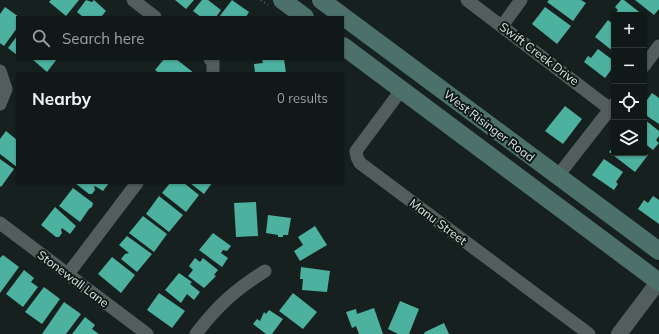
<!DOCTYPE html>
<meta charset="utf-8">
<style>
:root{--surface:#101917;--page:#192220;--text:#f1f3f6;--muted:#9ca0a1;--line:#303836}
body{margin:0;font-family:Mulish,sans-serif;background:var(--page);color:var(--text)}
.controls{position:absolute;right:12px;top:12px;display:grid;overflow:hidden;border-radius:0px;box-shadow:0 1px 3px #0004}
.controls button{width:36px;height:36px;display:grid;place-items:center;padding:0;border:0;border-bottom:1px solid var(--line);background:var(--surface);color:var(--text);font:20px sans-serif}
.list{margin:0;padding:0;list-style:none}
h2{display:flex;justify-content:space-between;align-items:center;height:52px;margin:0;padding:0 16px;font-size:17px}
h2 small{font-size:13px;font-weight:400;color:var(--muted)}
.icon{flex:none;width:22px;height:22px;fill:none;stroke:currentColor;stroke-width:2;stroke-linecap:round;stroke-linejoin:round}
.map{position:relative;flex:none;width:659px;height:334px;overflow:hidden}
.search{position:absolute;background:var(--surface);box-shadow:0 1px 3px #0004;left:16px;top:16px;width:328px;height:44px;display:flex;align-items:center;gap:10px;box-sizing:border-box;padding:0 14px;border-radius:0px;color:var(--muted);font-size:15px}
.panel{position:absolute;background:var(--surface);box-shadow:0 1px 3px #0004;left:16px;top:72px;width:328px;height:112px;border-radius:0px}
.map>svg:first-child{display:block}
.building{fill:#4db1a0}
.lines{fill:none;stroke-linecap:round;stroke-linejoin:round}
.path{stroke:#57615f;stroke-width:2;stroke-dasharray:1 3;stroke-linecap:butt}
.minor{stroke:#515e5b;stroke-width:13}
.tertiary{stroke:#515e5b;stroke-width:16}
.secondary{stroke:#4b716a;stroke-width:18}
.labels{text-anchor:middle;stroke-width:4;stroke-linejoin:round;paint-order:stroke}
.street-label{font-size:12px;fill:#dee6e4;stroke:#0c1815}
</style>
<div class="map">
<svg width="659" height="334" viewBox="0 0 659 334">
<rect width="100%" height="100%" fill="#16211f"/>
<path class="building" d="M51 0H79L66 16 49 2Z
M86 0 92 2 94 0 106 11 101 17H83L77 12Z
M175 0H194L186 9Z
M202 0H208L221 10 216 17H201L193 11Z
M232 0 249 12 246 17H219Z
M549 0H581L586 3 573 21 547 2Z
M621 0H624L643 15H614L618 10 615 7Z
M635 0H659V9L654 15Z
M5 7 19 17H17V28L4 46 0 43V14Z
M545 7 571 26 557 44 532 24Z
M608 20 614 25V52L595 37Z
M17 36V55L8 48Z
M598 49 614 61V66L605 78 584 62 588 56 591 58Z
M32 59H57L47 72Z
M164 59H176L194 73H159L155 70Z
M262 59H284L286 73H255L254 64 263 63Z
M652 93 659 98V124L644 114V104Z
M565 106 582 119 563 144 545 131Z
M644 119 659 131V136L656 140 659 143 653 150 644 143Z
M6 131 17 140V167L0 154V139Z
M614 146V153L644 152 648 155 635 172 609 152Z
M0 159 14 169 1 187 0 186Z
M604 159 623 172 616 182 618 184 614 190 592 175Z
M75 183H109L103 191 95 186 94 187 95 190 92 194H89Z
M170 183H184L199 195 186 212 162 193Z
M190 183H212L204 194Z
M73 188 93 203 92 207 89 209 80 222 59 206Z
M159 196 183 215 169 232 146 214Z
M653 196 659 200V224L638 209 644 200 648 203Z
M256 202 258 236 236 237 234 203Z
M55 207 76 226 70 234 62 228 61 230 62 233 59 237H56L41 225Z
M268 215 291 218 288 235H283V237H278V235L266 233Z
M143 216 167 234 154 252 129 233Z
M315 226 327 245 300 261 294 251 303 245 298 237Z
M213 233 231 246 227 251 223 250 221 253 228 258 222 267 199 250Z
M127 236 152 254 137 272 121 259 125 254 129 253 119 245Z
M3 255 19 267 0 293V258Z
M112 257 135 275 121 293 98 274Z
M195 258 200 262 203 258 218 270 214 275 216 276 204 288 188 276 193 270 189 266Z
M301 267 330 271 327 292 302 290 303 279H300Z
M24 270 34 278 31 282 38 287 23 307 6 294Z
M179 273 192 282 190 284 200 292 194 300 187 294 181 303 165 290Z
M44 287 60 299 42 324 25 312Z
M159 293 185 311 172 328 147 310Z
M293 293 317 312 303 329 279 311Z
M400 301 419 309 409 334H398L388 329Z
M64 302 81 314 66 334H42Z
M374 308 383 334H359L356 326 352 328 346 312 356 309 357 314Z
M269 310 283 319 272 334H266L253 324 257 319 260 321 264 312 266 314Z
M85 317 95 325 92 329 99 334H72Z
M444 323 449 334H424L425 332Z"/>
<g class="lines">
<path class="path" d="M261 0 268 5"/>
<path class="minor" d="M133 0 155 17
M467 0 610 109
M502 26 521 0
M210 59 213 61V73
M644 66 659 46
M0 71 6 89 0 104
M402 89 356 151 357 157 360 163 589 334
M557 177 614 104
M0 223 147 334
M68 274 137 183
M196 334C217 306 235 290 265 271"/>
<path class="tertiary" d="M619 334 659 281"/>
<path class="secondary" d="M282 0 305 17
M321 0 659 251
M343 46 659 282"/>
</g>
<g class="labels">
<g class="street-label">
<text transform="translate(539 54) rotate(37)" y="4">Swift Creek Drive</text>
<text transform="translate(489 126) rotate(37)" y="4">West Risinger Road</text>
<text transform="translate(438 222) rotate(37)" y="4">Manu Street</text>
<text transform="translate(73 279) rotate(37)" y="4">Stonewall Lane</text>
</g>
</g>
</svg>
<div class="controls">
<button>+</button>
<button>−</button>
<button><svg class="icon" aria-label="locate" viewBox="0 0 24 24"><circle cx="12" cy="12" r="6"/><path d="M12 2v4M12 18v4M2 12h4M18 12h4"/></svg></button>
<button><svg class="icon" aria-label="layers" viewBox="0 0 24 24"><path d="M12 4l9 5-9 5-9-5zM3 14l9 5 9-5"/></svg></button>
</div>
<div class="search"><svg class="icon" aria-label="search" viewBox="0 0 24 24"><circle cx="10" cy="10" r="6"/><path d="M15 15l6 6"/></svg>Search here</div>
<section class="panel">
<h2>Nearby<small>0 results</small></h2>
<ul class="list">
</ul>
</section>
</div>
